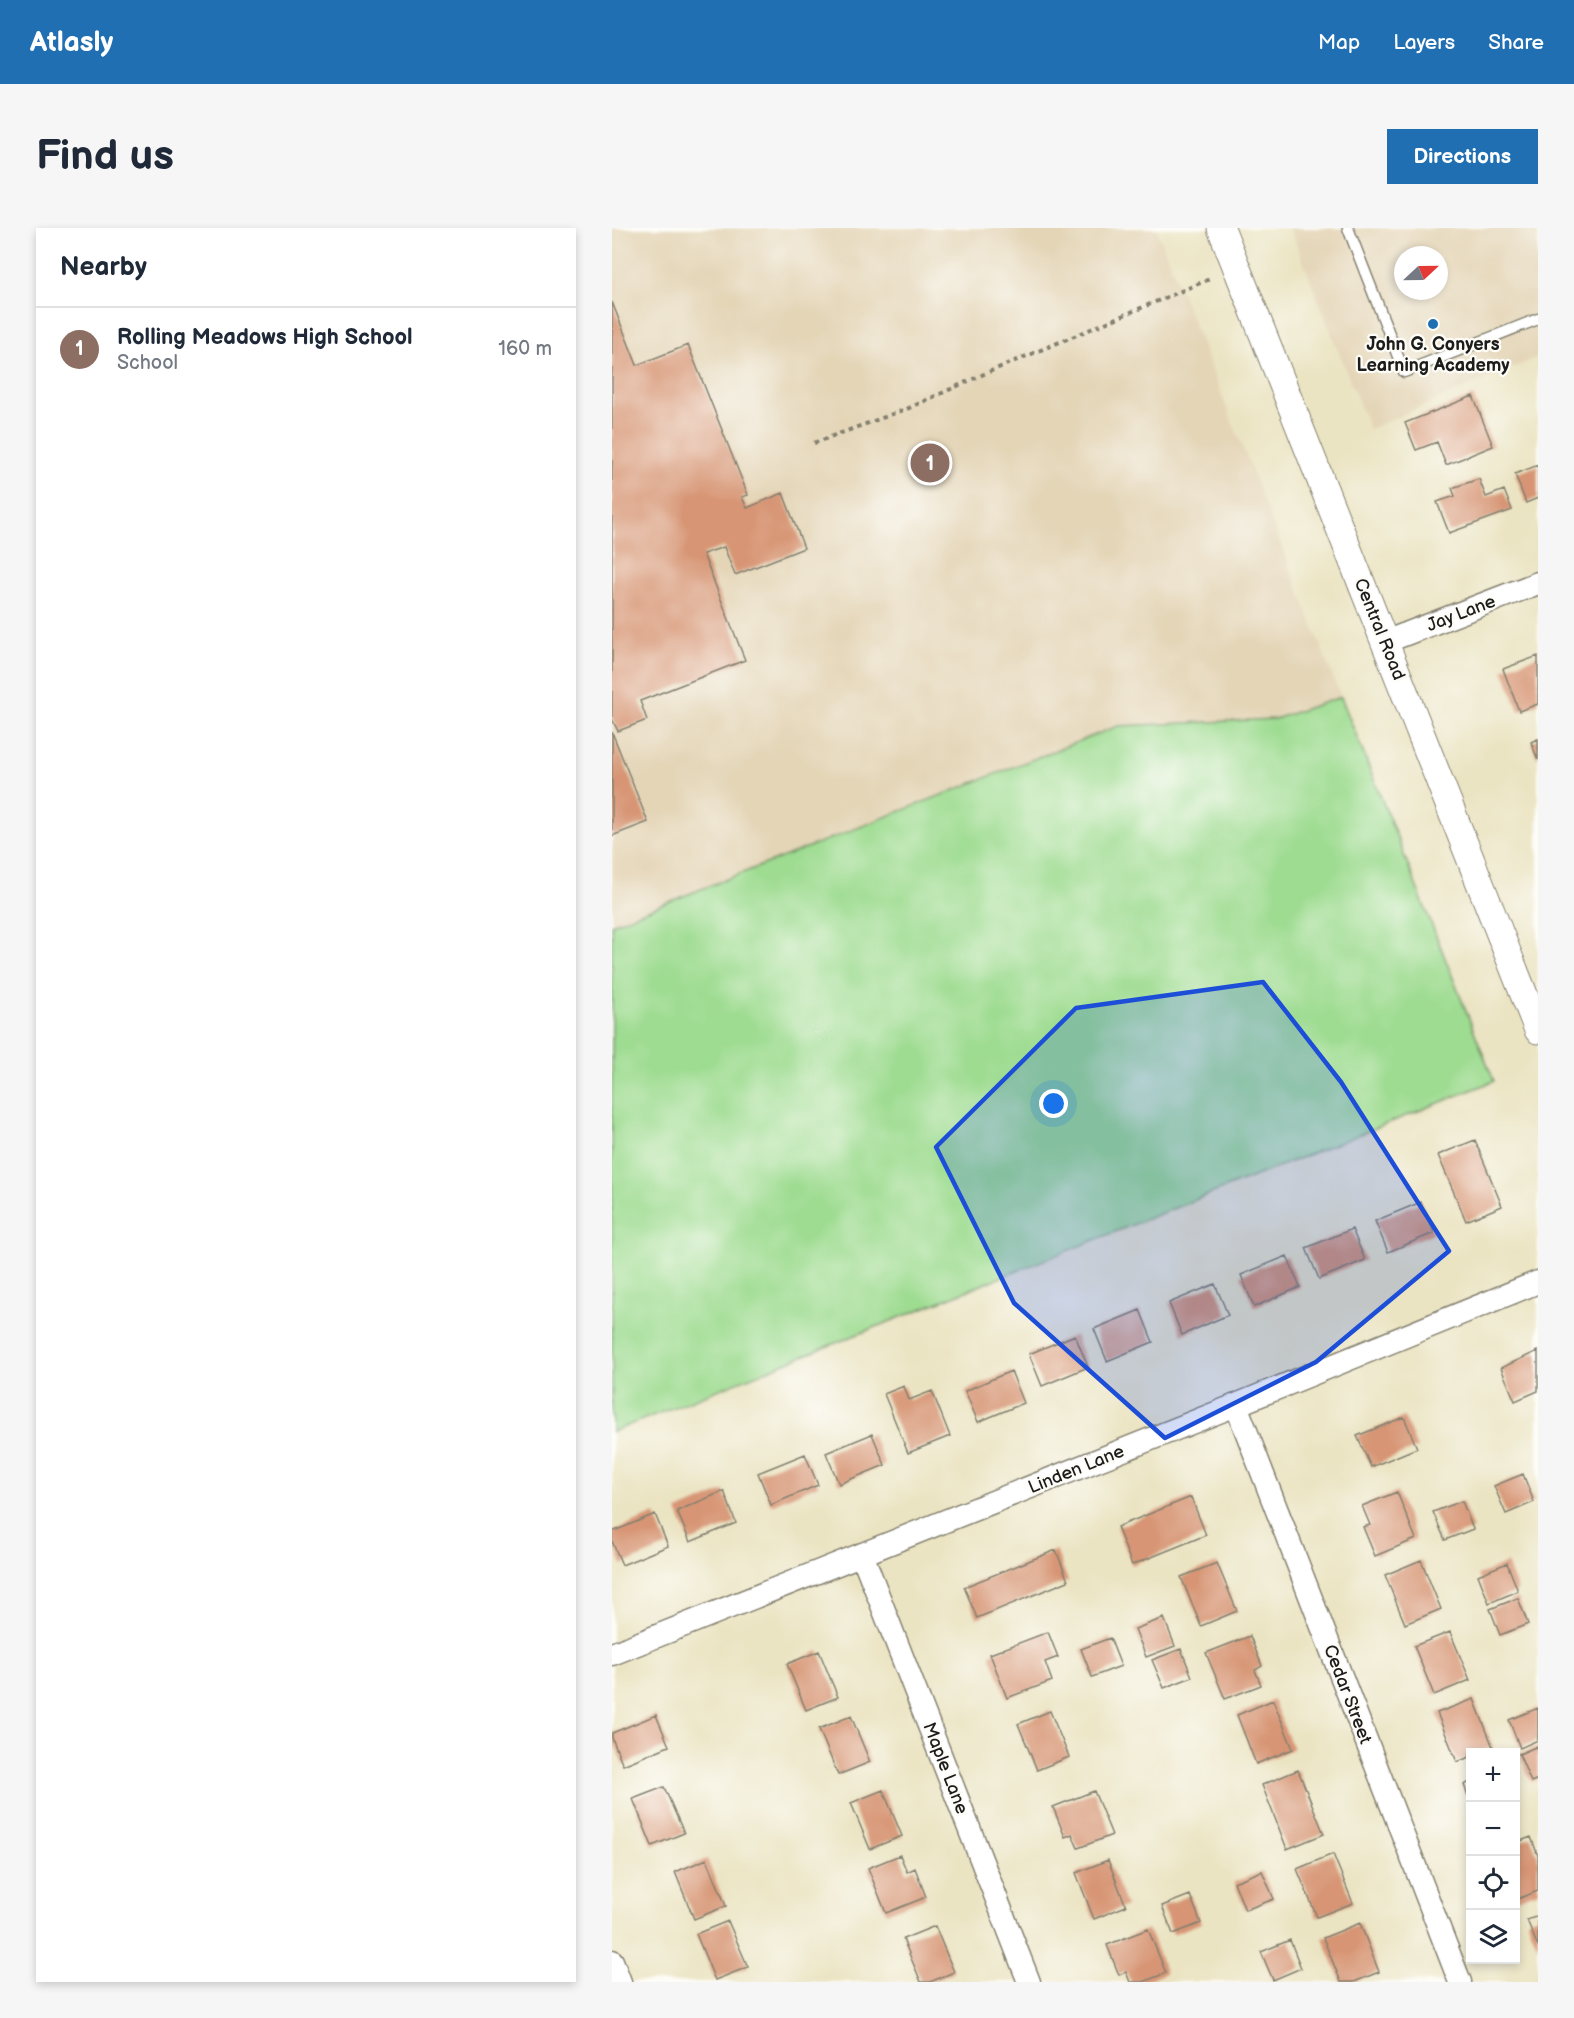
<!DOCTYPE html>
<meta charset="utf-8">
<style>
:root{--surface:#fff;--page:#f6f6f7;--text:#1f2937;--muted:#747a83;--line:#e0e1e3;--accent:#1f6fb2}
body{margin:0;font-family:"Balsamiq Sans",sans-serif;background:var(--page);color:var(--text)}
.controls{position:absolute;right:18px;bottom:18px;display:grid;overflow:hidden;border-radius:0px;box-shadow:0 3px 9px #0003}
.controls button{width:54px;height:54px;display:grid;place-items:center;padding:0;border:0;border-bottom:2px solid var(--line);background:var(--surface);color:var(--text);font:30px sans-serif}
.compass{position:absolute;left:782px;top:18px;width:54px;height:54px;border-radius:50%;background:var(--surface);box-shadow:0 3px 9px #0003;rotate:68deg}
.you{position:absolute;left:442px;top:876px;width:21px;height:21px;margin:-15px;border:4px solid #fff;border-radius:50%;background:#1a73e8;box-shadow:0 0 0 9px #1a73e833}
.badge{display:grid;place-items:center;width:39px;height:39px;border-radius:50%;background:var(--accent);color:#fff;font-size:20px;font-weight:700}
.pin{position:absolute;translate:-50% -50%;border:3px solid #fff;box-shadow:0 2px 6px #0006}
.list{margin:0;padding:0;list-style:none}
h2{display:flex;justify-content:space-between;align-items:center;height:78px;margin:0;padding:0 24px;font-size:26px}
h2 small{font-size:20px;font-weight:400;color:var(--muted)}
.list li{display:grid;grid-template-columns:39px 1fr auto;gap:18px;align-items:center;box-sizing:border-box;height:84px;padding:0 24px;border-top:2px solid var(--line)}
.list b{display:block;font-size:22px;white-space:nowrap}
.list p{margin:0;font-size:20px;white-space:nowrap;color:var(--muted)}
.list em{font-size:20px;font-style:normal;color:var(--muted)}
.icon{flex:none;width:33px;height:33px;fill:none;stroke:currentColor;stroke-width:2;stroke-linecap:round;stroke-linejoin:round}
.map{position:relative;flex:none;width:926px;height:1754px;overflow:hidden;border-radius:0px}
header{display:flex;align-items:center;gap:36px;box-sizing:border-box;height:84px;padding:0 30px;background:var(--accent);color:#fff}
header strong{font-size:28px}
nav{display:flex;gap:33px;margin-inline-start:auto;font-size:21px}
.intro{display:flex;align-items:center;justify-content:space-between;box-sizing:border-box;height:144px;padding:0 36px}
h1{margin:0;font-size:42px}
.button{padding:15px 27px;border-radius:0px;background:var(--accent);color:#fff;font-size:21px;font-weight:700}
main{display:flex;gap:36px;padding:0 36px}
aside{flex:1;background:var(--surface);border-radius:0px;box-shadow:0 3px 9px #0003}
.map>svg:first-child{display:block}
.built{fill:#e4d5b7;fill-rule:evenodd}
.green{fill:#9edc91;stroke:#5d7c56;stroke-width:1.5}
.building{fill:#d79574}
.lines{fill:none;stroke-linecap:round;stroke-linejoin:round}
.service-casing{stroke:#848070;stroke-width:13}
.minor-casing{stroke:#848070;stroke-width:25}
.tertiary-casing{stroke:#848070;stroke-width:29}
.path{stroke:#848070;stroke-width:4;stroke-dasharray:4.5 4.5;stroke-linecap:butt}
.service{stroke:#fff;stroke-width:10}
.minor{stroke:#fff;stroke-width:22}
.tertiary{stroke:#fff;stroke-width:27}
.marked{fill:#1d4ed8;fill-opacity:0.2;stroke:#1d4ed8;stroke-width:4.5;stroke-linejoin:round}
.poi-dot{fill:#1f6fb2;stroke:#fdfcf7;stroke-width:2}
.labels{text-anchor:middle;stroke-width:4.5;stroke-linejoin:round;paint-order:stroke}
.poi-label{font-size:18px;font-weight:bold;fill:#1c1c1c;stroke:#fdfcf7}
.street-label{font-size:18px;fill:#1c1c1c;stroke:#fdfcf7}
</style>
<header>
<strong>Atlasly</strong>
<nav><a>Map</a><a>Layers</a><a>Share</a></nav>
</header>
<div class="intro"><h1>Find us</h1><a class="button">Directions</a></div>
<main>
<aside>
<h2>Nearby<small></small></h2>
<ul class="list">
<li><span class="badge" style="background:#8d6e63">1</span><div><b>Rolling Meadows High School</b><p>School</p></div><em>160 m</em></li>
</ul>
</aside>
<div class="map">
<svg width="926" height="1754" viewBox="0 0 926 1754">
<rect width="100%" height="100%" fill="#fdfcf7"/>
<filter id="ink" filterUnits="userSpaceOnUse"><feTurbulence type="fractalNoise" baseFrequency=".0167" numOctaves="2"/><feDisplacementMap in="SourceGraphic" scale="12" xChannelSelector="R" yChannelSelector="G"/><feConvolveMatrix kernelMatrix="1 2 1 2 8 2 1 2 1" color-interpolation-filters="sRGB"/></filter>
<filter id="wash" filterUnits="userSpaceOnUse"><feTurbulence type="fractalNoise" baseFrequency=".008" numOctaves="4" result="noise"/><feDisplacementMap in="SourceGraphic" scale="24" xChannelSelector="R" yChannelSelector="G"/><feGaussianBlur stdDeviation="1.35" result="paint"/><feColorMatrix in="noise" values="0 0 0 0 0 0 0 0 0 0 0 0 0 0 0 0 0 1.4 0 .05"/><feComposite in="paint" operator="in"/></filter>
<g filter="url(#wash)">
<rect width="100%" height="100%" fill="#ebe4c3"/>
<path class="built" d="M0 0H544L729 469 663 491 506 498 0 696Z
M678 0H926V129L757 201ZM791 27H827V63H791Z"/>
<path class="green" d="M729 469 882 853 0 1204V696L506 498 663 491Z"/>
<g id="blocks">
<path class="building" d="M0 74 25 137 76 117 136 267 130 269 135 280 171 265 192 320 123 347 112 319 91 326 133 432 28 473 35 492 6 503 0 491Z
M861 168 881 218 834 237 825 214 804 222 793 195Z
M926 237V270L914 275 903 246Z
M867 251 874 269 892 262 900 282 837 305 825 274 843 268 840 260Z
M926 428V476L907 483 891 441Z
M0 504 36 594 0 608Z
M926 511V532L919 514Z
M863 912 890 978 854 993 826 927Z
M809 974 822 1005 776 1024 763 993Z
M740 1001 753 1032 707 1051 694 1020Z
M675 1028 688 1059 642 1079 629 1047Z
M603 1056 616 1087 570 1107 557 1075Z
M528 1082 541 1114 495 1133 482 1101Z
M463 1107 476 1139 430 1158 417 1126Z
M926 1123V1163L903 1173 889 1140Z
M399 1143 412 1175 366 1194 353 1163Z
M292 1158 297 1172 320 1163 338 1208 296 1225 272 1166Z
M792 1189 805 1220 759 1239 745 1208Z
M260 1206 273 1237 227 1256 214 1225Z
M193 1226 206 1257 159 1277 146 1245Z
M911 1246 922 1274 894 1286 882 1258Z
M112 1263 124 1295 78 1314 65 1283Z
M785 1264 804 1311 763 1328 751 1299 758 1297 750 1278Z
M579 1269 594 1307 520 1337 505 1299Z
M850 1273 861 1301 833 1312 821 1284Z
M43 1286 56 1318 10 1337 0 1313V1304Z
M444 1322 456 1353 365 1390 352 1359Z
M809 1332 829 1381 793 1396 773 1347Z
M605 1335 625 1383 589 1398 569 1349Z
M895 1335 906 1363 877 1375 866 1347Z
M906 1370 916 1396 888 1407 878 1381Z
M552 1390 563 1418 534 1429 523 1401Z
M436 1404 446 1429 433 1434 440 1453 395 1470 378 1426Z
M838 1404 858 1452 822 1467 802 1418Z
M638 1408 650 1438 643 1442 649 1457 613 1471 594 1425Z
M498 1410 509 1438 480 1449 469 1421Z
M569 1421 580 1449 552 1460 540 1432Z
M207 1423 226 1469 194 1482 175 1436Z
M862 1471 881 1519 868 1524H858V1529L845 1534 825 1485Z
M661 1472 681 1521 644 1536 625 1487Z
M926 1480V1512L908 1520 897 1492Z
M438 1483 457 1529 425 1542 406 1496Z
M44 1487 57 1518 11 1537 0 1510V1505Z
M239 1488 258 1534 226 1547 207 1501Z
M926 1518V1551L919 1554 907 1526Z
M686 1542 712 1606 675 1621 650 1557Z
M858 1554V1573L852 1557Z
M52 1559 72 1605 40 1618 21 1571Z
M271 1562 290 1608 258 1621 239 1575Z
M482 1563 500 1607 466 1620 460 1606 453 1609 441 1579Z
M919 1609 926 1628V1663L903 1672V1615Z
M721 1626 741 1675 705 1689 685 1641Z
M288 1627 295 1644 303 1640 314 1669 274 1685 256 1640Z
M95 1631 114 1678 82 1691 63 1644Z
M496 1632 514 1678 482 1691 464 1645Z
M650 1643 662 1671 633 1682 622 1654Z
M578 1667 589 1695 561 1706 550 1678Z
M926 1688V1719L915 1692Z
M116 1693 136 1739 103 1752 84 1706Z
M748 1695 767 1744 742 1754H729L711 1710Z
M323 1698 342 1744 318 1754H309L291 1711Z
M536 1701 554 1745 531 1754H518L514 1744 507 1747 495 1717Z
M678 1712 689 1740 661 1752 649 1724Z"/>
</g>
</g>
<g filter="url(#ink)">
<use href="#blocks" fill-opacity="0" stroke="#848070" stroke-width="1.5"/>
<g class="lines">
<g class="service-casing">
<path id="service" d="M736 0 792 144 926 91"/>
</g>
<g class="minor-casing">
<path id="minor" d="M773 414 926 355
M624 1177 848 1754
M250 1326 417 1754
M0 1426 624 1177 926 1054
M0 1733 8 1754"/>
</g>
<g class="tertiary-casing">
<path id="tertiary" d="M609 0 926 802"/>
</g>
<path class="path" d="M202 215 297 180 372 146 600 50"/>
<use href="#service" class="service"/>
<use href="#minor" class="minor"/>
<use href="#tertiary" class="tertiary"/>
</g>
</g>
<path class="marked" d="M651 754 729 854 837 1023 704 1134 553 1210 402 1075 324 919 464 780Z"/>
<circle class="poi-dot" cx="821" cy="96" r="6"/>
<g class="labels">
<g class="poi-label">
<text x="821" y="122">John G. Conyers<tspan x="821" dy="21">Learning Academy</tspan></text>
</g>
<g class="street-label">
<text transform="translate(849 385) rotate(-21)" y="6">Jay Lane</text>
<text transform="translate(768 401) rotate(68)" y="6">Central Road</text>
<text transform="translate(464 1241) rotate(-22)" y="6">Linden Lane</text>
<text transform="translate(736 1466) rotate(69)" y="6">Cedar Street</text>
<text transform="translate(334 1540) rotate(69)" y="6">Maple Lane</text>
</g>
</g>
</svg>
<div class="controls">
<button>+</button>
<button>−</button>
<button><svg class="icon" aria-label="locate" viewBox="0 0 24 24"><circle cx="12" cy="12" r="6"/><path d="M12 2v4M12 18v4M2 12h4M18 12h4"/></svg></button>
<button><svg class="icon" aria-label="layers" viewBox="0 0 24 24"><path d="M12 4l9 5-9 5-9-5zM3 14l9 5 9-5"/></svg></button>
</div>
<svg class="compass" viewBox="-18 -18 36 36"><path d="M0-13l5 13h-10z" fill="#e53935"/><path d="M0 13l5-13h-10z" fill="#747a83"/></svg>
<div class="you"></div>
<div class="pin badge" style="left:318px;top:235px;background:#8d6e63">1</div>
</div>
</main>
